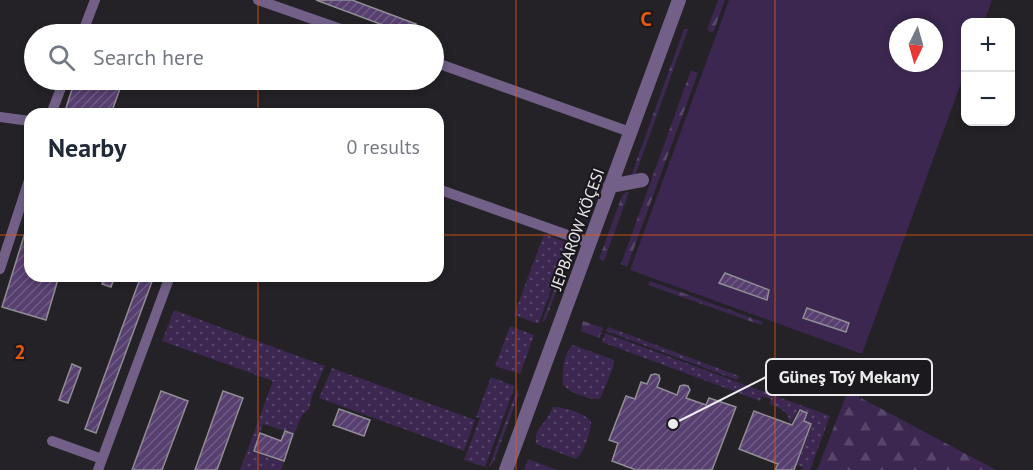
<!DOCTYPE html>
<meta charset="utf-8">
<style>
:root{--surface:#fff;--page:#f6f6f7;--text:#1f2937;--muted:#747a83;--line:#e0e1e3}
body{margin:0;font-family:"PT Sans",sans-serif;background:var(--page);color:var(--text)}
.controls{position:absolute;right:18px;top:18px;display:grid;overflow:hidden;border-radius:12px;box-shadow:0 3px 9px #0003}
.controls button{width:54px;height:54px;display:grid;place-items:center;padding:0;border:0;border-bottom:2px solid var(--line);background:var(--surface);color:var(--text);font:30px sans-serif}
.compass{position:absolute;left:889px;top:18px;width:54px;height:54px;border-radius:50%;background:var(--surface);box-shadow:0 3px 9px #0003;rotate:185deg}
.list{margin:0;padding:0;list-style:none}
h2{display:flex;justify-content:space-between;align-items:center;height:78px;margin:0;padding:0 24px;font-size:26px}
h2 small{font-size:20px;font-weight:400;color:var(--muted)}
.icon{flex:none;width:33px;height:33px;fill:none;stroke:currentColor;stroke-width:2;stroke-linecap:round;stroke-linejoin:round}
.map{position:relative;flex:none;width:1033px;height:470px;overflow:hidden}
.search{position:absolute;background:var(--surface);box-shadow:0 3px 9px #0003;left:24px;top:24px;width:420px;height:66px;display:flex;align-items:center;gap:15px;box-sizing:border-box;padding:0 21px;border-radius:33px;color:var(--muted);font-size:22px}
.panel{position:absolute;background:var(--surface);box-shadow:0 3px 9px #0003;left:24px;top:108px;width:420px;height:174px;border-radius:18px}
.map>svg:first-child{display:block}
.grass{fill:url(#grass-dots)}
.forest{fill:url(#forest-firs)}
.green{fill:#3b2750;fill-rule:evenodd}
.building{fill:url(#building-hatch);stroke:#908d94;stroke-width:1.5}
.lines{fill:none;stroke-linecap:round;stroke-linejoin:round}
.minor{stroke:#726088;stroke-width:10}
.tertiary{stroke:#726088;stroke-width:14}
.grid{fill:none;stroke:#e8590c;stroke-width:1.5;stroke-opacity:0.55}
.labels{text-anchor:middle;stroke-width:4.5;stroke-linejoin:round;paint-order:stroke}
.street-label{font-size:16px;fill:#ecebee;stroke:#1b191d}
.grid-label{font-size:20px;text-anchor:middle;font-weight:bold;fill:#e8590c;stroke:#1b191d;stroke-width:4.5;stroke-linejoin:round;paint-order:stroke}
.leader{fill:none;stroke:#ecebee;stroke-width:2}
.callout-dot{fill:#ecebee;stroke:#1b191d;stroke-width:2}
.callout{fill:#1b191d;stroke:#ecebee;stroke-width:2}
.callout-label{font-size:18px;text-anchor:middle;font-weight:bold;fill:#ecebee}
</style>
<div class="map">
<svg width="1033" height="470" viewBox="0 0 1033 470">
<defs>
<pattern id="grass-dots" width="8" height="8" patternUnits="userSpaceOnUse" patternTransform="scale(1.5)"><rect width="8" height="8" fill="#3b2750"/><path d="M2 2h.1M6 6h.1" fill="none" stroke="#58466a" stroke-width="1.8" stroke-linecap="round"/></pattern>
<pattern id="forest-firs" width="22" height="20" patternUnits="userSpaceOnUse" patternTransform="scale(1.5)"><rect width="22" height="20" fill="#3b2750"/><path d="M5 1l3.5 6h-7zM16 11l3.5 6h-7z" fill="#58466a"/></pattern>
<pattern id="building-hatch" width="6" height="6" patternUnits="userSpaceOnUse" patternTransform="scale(1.5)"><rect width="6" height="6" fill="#573f70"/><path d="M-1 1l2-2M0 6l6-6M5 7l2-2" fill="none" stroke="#6f5b85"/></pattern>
</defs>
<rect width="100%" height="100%" fill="#242227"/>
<path class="grass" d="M544 234 568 243 539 323H536L514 315Z
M571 244 572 248 546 319 542 322Z
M174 310 325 366 312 396 309 409 302 415 294 434 263 424 253 452 284 462 281 470H240L273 381 162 341Z
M510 326 534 335 520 374 495 366Z
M608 327 739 376 737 380 606 331Z
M605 333 830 416 810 470H802L803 467 797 465 812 424 805 421 808 412 799 409 790 424C789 411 781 409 770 404L771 399 762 396 760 401 602 342Z
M573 345 614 360 613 368 600 399C589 400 570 393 563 385 562 373 563 353 573 345Z
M332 368 475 420 464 451 319 398Z
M491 377 515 386 485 467 464 460 480 418 476 417Z
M517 389 519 394 494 461 489 467Z
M553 407C564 407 584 413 591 421 591 432 584 453 576 459L536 444C534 430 542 426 548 417 550 414 551 410 553 407Z
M528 459 557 470H524Z"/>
<path class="forest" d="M718 0H725L713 33 707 30Z
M684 29H688L635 176H631Z
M691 70 698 73 627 267 621 264Z
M626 192H629L604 261 599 259 622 196Z
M650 281 763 322 761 325 648 285Z
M583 321 603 328 599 338 581 331Z
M848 391 996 470H817Z"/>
<path class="green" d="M729 0H992L984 22H966L965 72 862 354 630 270ZM898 27H934V63H898Z"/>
<path class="building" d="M316 0H352L416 24 412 34H407Z
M75 80H123L111 114H64Z
M183 80H207L204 88Z
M28 223H30V276H59L46 320 2 307Z
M725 273 769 290 767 300 719 283Z
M105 276H115L111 287 102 284Z
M141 276H154L96 433 85 429Z
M807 308 849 323 846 332 803 318Z
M72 364 81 368 68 403 59 400Z
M655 374 659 375 660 379 657 387 677 395 680 386 684 385 688 386 690 390 686 398 706 405 709 398 736 407 712 470H636L612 461 618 443 609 440 626 396 635 399 641 382 647 384 651 375Z
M161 391 188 401 162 470H132Z
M223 391 243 398 217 470H195Z
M339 409 370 420 364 436 333 425Z
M800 410 807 413 804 421 811 424 794 470H775L778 464 739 449 754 411 792 425Z
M285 431 293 434 284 461 254 451 260 433 281 441Z"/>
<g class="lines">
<path class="minor" d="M258 0 355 34
M82 34 95 0
M434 62 630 132
M51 114 64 80
M0 117 30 121
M438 189 590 243
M0 269 30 177
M52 441 102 459
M98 470 170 276"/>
<path class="tertiary" d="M610 186 642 180
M506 470 679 0"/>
</g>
<path class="grid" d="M258 0V34M516 0V470M775 0V470M258 80V114M0 235H30M438 235H1033M258 276V470"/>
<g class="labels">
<g class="street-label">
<text transform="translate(577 229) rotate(-70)" y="6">JEPBAROW KÖÇESI</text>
</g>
</g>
<g class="grid-label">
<text x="646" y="26">C</text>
<text x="20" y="359">2</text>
</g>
<path class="leader" d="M673 424L766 377"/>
<circle class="callout-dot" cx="673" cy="424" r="6"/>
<rect class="callout" x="766" y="359" width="166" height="36" rx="6"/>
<g class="callout-label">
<text x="849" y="383">Güneş Toý Mekany</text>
</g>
</svg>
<div class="controls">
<button>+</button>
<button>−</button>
</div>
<svg class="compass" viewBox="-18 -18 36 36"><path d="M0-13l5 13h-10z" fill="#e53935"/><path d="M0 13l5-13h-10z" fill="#747a83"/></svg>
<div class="search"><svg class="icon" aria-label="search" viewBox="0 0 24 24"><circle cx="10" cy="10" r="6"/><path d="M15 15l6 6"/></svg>Search here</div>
<section class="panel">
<h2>Nearby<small>0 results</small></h2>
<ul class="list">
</ul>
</section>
</div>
